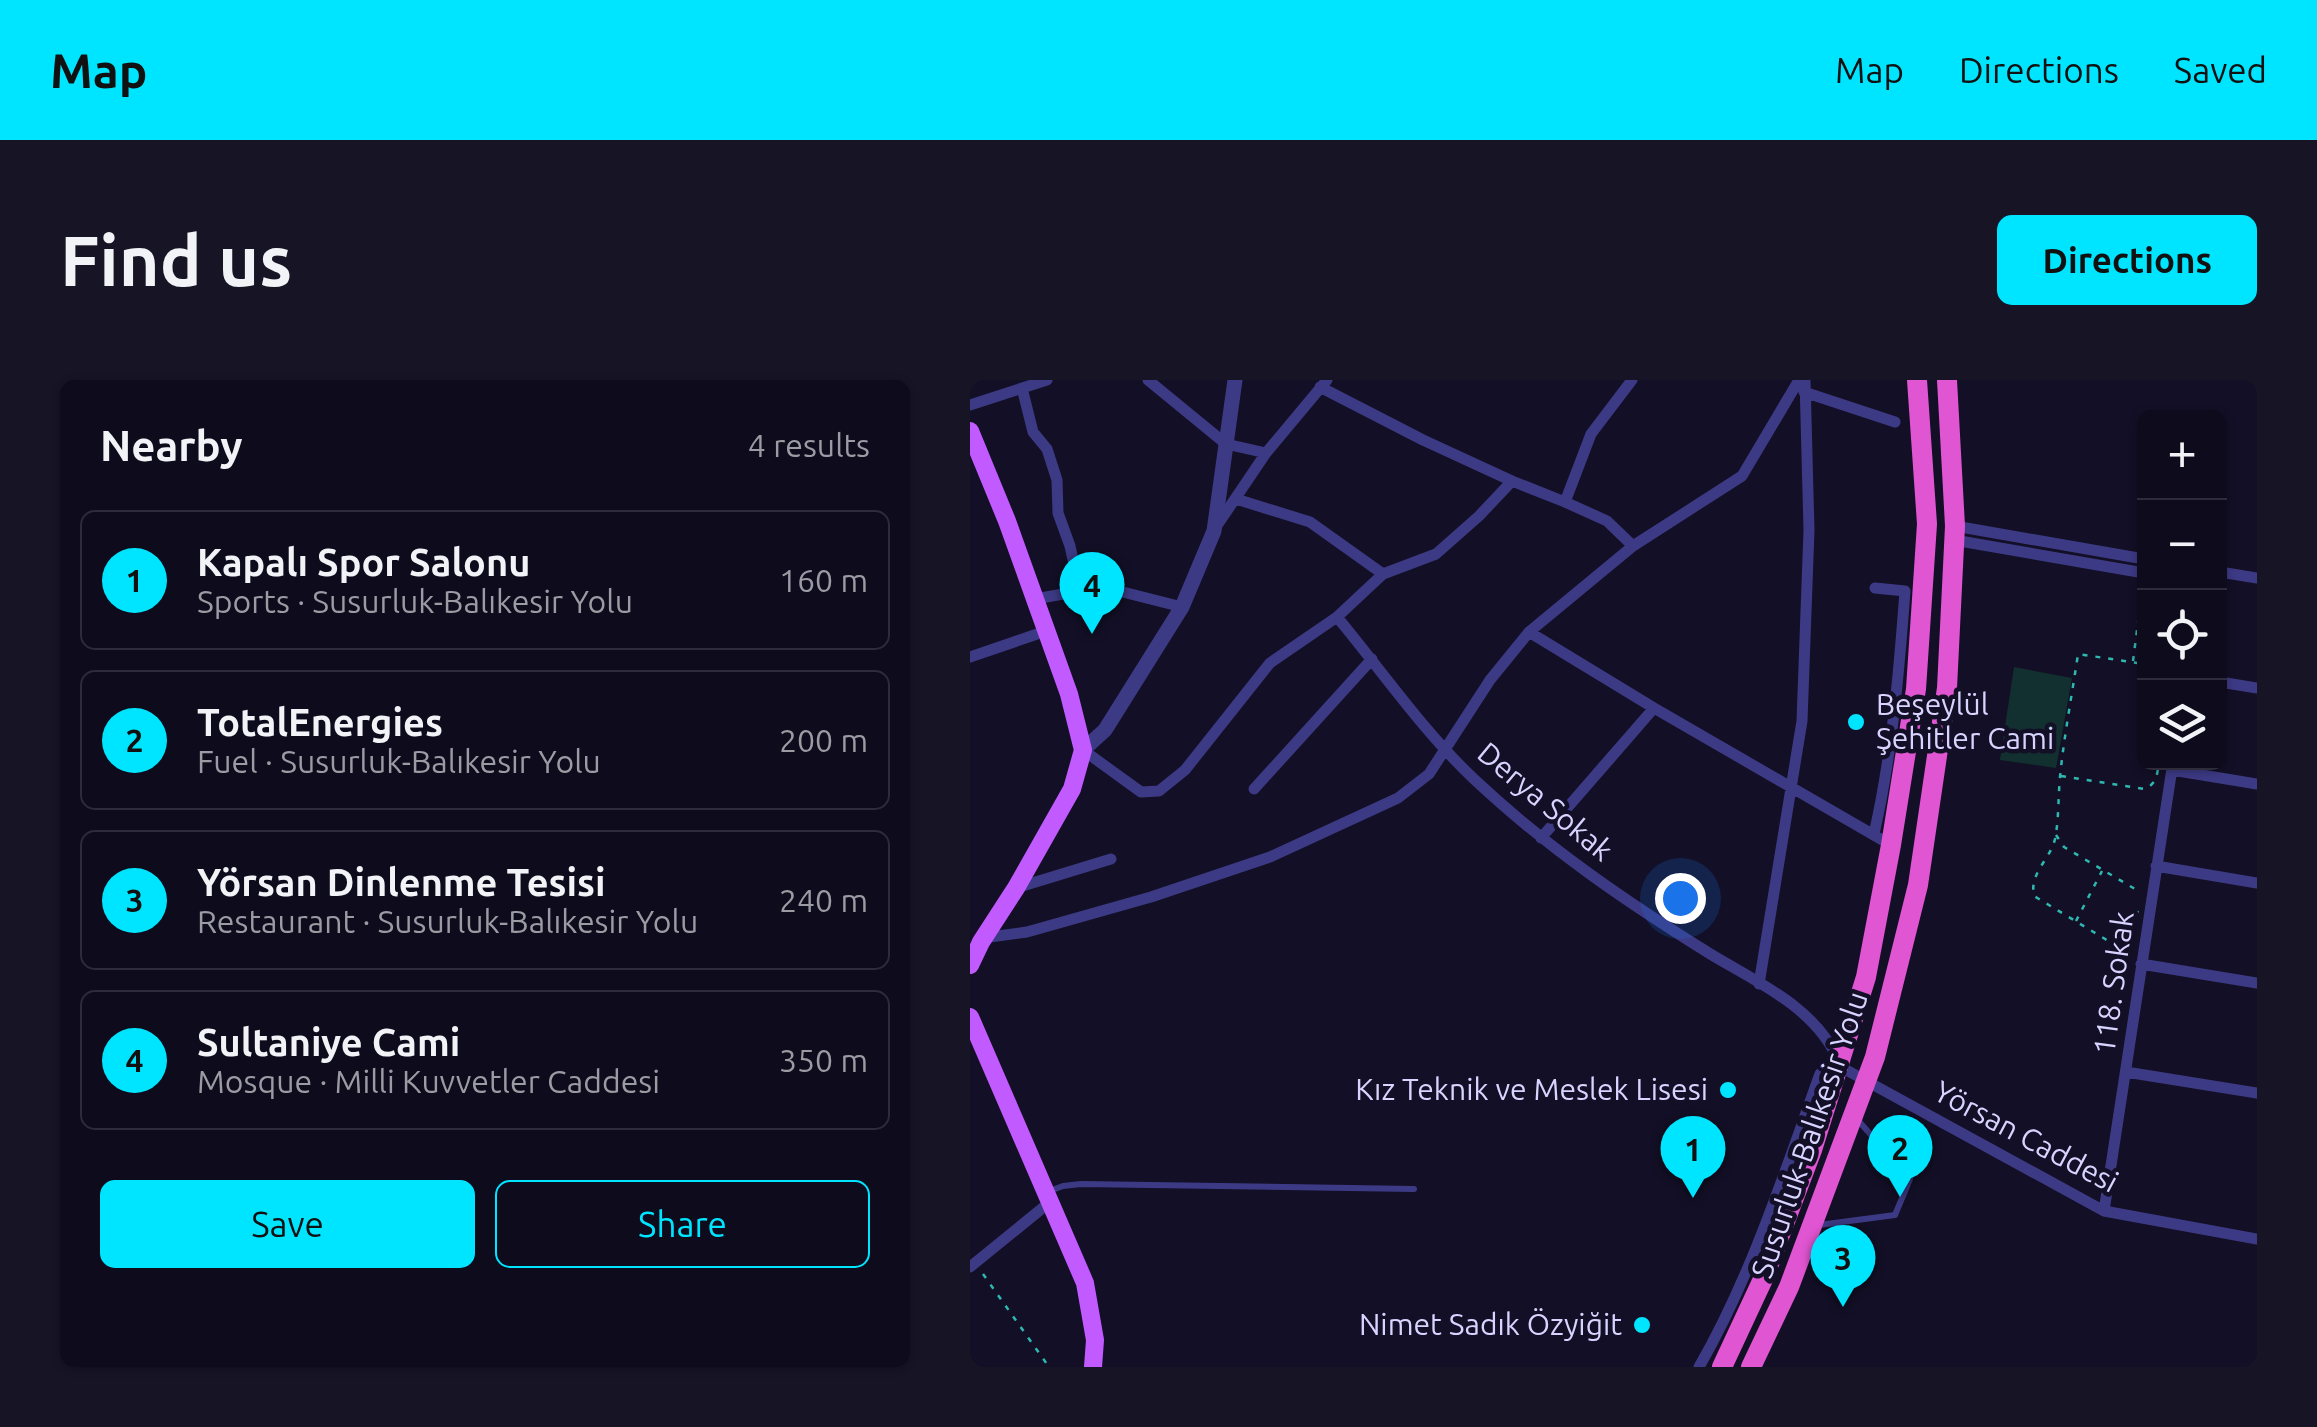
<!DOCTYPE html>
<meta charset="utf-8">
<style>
:root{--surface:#0e0b1c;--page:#171425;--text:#f1f3f6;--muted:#9b9ba3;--line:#2e2b3b;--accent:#00e5ff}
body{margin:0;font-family:Ubuntu,sans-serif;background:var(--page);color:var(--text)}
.controls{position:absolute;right:30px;top:30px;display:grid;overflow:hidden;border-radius:15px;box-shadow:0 2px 8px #0004}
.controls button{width:90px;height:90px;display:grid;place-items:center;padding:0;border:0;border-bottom:2px solid var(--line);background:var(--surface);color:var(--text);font:50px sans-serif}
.you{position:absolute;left:710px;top:518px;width:35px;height:35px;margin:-25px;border:8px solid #fff;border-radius:50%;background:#1a73e8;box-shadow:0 0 0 15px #1a73e833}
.badge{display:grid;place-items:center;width:65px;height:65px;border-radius:50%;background:var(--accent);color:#111;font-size:32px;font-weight:700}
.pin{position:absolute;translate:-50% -82px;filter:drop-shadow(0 2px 5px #0008)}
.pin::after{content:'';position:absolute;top:52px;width:35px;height:30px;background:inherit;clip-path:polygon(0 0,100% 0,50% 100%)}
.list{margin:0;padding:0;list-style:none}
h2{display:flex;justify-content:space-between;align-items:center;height:130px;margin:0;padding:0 40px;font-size:42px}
h2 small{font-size:32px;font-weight:400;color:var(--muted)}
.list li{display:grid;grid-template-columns:65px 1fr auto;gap:30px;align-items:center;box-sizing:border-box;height:140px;margin:0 20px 20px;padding:0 20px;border:2px solid var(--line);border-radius:15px}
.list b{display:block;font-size:38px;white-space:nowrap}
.list p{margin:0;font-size:32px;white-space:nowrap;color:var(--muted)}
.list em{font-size:32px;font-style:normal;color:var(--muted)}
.actions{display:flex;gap:20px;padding:30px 40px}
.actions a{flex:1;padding:22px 0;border:2px solid var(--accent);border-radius:15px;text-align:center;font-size:35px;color:var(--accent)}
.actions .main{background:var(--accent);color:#111}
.icon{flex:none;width:55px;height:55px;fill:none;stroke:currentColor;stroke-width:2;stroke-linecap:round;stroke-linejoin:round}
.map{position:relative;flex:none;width:1287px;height:987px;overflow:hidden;border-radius:15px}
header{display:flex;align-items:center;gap:60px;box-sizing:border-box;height:140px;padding:0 50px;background:var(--accent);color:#111}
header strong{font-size:48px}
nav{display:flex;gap:55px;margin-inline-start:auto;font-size:35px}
.intro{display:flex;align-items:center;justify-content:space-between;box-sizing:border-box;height:240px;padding:0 60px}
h1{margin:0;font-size:70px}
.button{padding:25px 45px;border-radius:15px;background:var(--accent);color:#111;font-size:35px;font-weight:700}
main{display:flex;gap:60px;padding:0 60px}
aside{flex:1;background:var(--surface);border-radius:15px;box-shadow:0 2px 8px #0004}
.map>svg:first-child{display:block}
.green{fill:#12302f}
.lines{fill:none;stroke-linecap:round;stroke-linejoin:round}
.path{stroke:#2fb8b0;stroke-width:2.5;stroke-dasharray:5 8;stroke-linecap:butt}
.service{stroke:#3d3a85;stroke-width:6}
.minor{stroke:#3d3a85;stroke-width:11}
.tertiary{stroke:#3d3a85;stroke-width:15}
.primary{stroke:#c25bff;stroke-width:18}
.trunk{stroke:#e055d1;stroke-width:20}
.poi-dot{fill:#00e5ff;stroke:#130f26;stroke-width:4}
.labels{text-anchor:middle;stroke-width:9;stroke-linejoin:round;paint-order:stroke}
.poi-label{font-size:30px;fill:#d9d4ff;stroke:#130f26;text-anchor:end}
.street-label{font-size:30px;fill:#d9d4ff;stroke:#130f26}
</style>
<header>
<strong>Map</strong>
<nav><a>Map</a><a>Directions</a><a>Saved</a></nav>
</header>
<div class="intro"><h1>Find us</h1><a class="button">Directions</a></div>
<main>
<aside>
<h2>Nearby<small>4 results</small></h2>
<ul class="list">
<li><span class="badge">1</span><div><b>Kapalı Spor Salonu</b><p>Sports · Susurluk-Balıkesir Yolu</p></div><em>160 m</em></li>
<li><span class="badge">2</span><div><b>TotalEnergies</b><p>Fuel · Susurluk-Balıkesir Yolu</p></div><em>200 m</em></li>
<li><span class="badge">3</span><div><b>Yörsan Dinlenme Tesisi</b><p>Restaurant · Susurluk-Balıkesir Yolu</p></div><em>240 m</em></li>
<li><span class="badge">4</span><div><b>Sultaniye Cami</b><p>Mosque · Milli Kuvvetler Caddesi</p></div><em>350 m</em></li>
</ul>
<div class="actions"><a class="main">Save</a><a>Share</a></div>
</aside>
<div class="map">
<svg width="1287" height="987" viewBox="0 0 1287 987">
<rect width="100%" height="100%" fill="#130f26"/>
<path class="green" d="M1044 287 1102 298 1086 388 1030 380Z"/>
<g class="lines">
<path class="path" d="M1163 281 1173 204
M1091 396 1174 409C1187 404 1187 395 1189 382
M1086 455 1094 467 1165 509 1169 514
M1168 531 1152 561 1145 565 1064 516C1059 493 1080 480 1085 459 1089 439 1088 418 1090 397 1094 356 1102 315 1108 274L1174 284
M1106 541 1132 491
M13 894 79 987"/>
<path class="service" d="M77 812 93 806 111 804 444 809
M849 845 925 835 940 799 886 738"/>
<path class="minor" d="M178 0 256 64 296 73
M350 7 453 60 542 101
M52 8 63 52 77 69 87 100 88 133 100 166 110 211
M834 12 925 42
M0 25 77 0
M266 119 340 142 413 194 466 174 509 136 542 101 595 122 621 54 662 0
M595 122 637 141 663 166
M985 146 1174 179
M246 147 296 73 357 0
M984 160 1174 193
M1250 192 1287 198
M65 219 110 211 141 209 212 227
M367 237C412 291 453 351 504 399 576 467 658 523 742 575 787 602 846 628 868 680
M559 252 684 328 921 465
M0 277 76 251
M1250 302 1287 308
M113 370 171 412 189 411 215 390 300 283 367 237 413 194
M1202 390 1287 404
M284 409 402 279
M904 454C922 375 929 292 935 211L905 208
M571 458 684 328
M1186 486 1287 503
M46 508 141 479
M12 558 57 552 181 517 300 477 428 418 459 394 520 300 559 252 663 166 772 96 829 0
M1171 584 1287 603
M789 604 832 341 839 150 835 0
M869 686 1134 831 1287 859
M1156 692 1287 713
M1134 831 1203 382
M0 887 80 822
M729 987C782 895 814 793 850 694L859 685 869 686"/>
<path class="tertiary" d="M113 370 135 350 212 227 244 151 265 0"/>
<path class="primary" d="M0 51 37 141 99 314 113 370 102 409 46 508 11 562 0 585
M0 637 115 903 125 960 123 987"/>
<path class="trunk" d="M752 987 794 897 842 770 896 597 921 465 946 309 957 144 947 0
M781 987 819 907 905 677 948 505 977 308 985 146 977 0"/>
</g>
<g class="poi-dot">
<circle cx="886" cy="342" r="10"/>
<circle cx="758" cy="710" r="10"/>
<circle cx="672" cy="945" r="10"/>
</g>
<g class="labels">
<g class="poi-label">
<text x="906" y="335" text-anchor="start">Beşeylül<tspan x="906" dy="34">Şehitler Cami</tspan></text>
<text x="738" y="720">Kız Teknik ve Meslek Lisesi</text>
<text x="652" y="955">Nimet Sadık Özyiğit</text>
</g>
<g class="street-label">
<text transform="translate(575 422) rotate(40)" y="10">Derya Sokak</text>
<text transform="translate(1144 603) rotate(-82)" y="10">118. Sokak</text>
<text transform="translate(840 755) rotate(-71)" y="10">Susurluk-Balıkesir Yolu</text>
<text transform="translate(1056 757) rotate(28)" y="10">Yörsan Caddesi</text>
</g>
</g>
</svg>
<div class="controls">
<button>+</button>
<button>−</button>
<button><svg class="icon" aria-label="locate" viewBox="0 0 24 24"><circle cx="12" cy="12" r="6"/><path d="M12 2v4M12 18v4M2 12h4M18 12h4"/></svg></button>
<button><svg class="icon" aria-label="layers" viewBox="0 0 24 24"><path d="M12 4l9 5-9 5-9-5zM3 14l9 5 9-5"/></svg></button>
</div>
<div class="you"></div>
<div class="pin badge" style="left:723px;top:818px">1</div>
<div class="pin badge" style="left:930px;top:817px">2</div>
<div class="pin badge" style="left:873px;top:927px">3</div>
<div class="pin badge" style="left:122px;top:254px">4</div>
</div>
</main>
